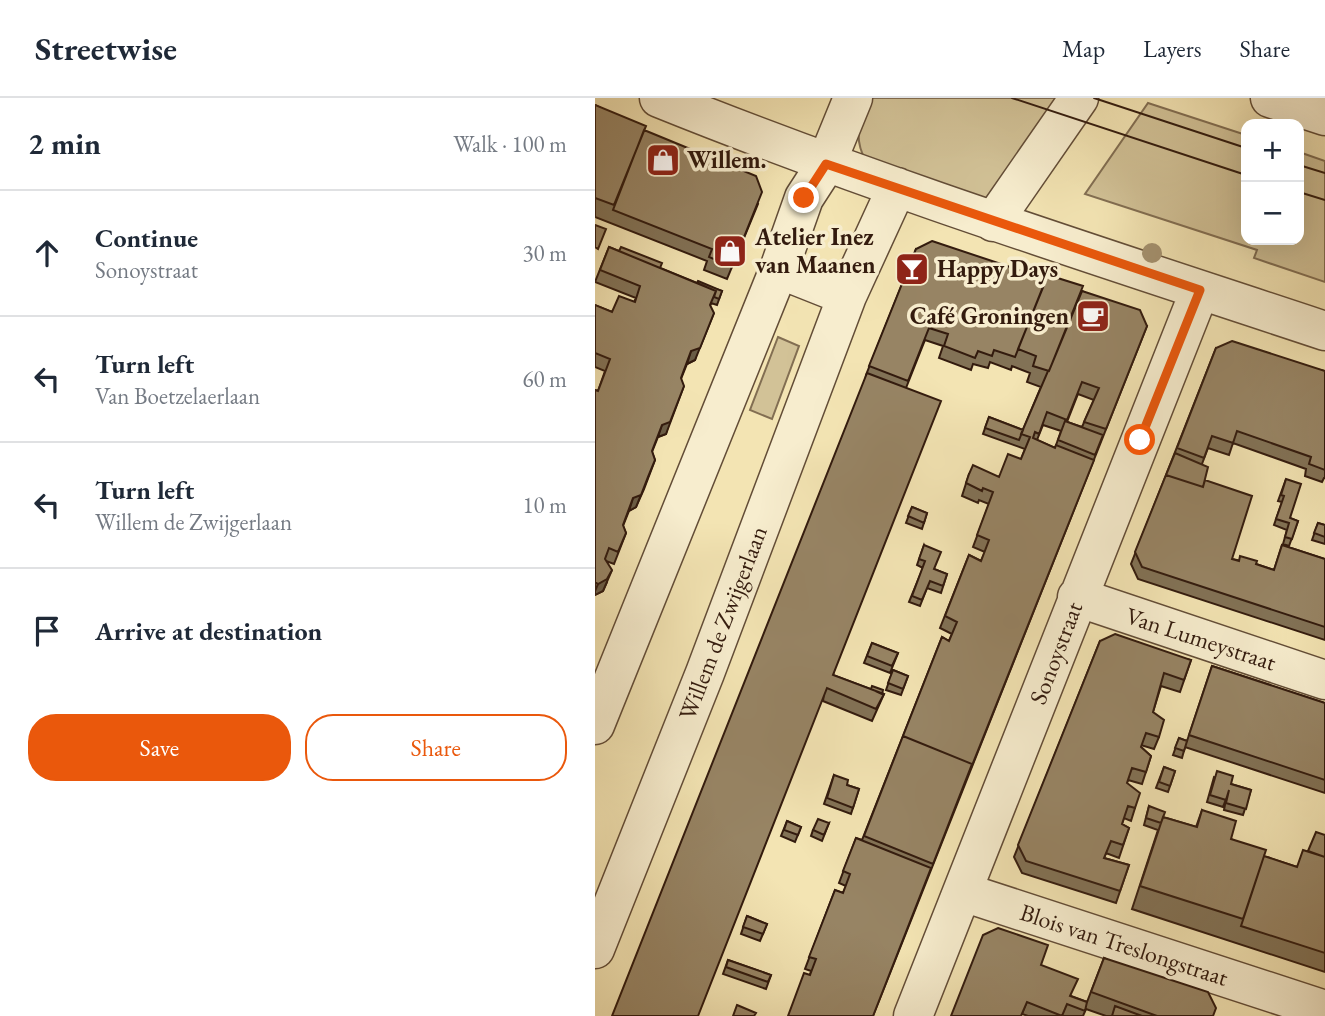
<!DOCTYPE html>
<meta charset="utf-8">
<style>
:root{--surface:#fff;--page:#f2f2f3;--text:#1f2937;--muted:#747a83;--line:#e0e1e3;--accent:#ea580c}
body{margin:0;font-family:"EB Garamond",serif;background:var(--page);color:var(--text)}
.controls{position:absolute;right:21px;top:21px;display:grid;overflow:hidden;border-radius:14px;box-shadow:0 7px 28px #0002}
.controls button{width:63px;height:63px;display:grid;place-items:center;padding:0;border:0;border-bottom:2px solid var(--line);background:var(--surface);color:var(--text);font:35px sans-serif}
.stop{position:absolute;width:21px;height:21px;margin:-16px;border:5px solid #ea580c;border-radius:50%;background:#fff}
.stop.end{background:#ea580c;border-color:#fff;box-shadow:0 2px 7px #0008}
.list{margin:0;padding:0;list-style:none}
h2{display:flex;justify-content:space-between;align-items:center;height:91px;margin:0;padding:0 28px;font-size:30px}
h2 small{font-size:23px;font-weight:400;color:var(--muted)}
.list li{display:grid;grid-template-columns:46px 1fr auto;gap:21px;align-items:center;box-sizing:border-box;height:126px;padding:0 28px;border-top:2px solid var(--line)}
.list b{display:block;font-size:26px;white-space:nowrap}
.list p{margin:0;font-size:23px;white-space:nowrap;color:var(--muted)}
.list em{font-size:23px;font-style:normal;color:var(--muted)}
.actions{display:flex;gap:14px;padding:21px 28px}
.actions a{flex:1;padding:16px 0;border:2px solid var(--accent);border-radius:28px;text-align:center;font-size:24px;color:var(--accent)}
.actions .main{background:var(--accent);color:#fff}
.icon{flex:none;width:38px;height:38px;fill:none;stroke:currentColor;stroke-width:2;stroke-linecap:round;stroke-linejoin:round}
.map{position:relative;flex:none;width:730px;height:918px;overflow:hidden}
header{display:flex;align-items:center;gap:42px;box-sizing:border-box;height:98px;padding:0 35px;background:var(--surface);border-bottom:2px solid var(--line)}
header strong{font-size:33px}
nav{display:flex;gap:38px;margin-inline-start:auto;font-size:24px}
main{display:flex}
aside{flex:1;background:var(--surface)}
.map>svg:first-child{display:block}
.green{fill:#d2c297;stroke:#826e52;stroke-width:2}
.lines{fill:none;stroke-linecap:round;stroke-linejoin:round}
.minor-casing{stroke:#634d37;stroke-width:41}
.minor{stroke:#f7edce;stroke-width:38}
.tram{stroke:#331b0e;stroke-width:2}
.tree{fill:#a4916f}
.wall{fill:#827256;stroke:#331b0e;stroke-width:2;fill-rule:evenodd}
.shaded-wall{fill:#6a5c46;stroke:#331b0e;stroke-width:2}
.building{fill:#978464;stroke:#331b0e;stroke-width:2}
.route{stroke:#ea580c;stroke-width:9}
.labels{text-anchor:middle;stroke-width:7;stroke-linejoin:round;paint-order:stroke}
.poi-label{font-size:24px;font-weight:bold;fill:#331b0e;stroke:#f7edce;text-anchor:start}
.street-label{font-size:24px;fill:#331b0e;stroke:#f7edce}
</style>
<header>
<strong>Streetwise</strong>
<nav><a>Map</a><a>Layers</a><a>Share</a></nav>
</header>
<main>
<aside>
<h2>2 min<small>Walk · 100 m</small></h2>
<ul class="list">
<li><svg class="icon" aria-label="ahead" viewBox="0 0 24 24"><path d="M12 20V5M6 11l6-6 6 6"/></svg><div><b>Continue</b><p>Sonoystraat</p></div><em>30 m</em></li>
<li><svg class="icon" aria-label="left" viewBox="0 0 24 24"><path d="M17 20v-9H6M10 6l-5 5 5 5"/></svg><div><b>Turn left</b><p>Van Boetzelaerlaan</p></div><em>60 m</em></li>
<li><svg class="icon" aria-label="left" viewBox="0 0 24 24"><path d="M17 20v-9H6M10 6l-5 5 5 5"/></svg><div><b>Turn left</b><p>Willem de Zwijgerlaan</p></div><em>10 m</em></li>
<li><svg class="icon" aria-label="arrive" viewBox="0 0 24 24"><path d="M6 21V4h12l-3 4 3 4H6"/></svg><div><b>Arrive at destination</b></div></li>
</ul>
<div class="actions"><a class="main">Save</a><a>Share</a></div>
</aside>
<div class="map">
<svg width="730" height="918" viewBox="0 0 730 918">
<rect width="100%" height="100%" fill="#f3e4b3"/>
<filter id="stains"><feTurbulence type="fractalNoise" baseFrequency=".00286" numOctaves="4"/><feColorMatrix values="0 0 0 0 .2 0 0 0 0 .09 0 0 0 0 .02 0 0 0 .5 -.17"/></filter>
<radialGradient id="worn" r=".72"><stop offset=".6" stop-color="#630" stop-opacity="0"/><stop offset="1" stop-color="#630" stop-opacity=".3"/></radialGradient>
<path class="green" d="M270 0H467L398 96 386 103 271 63C258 41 265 23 270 0Z
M553 5 651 37V142H704V54L730 63V184L659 160 662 152 490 96Z
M183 239 204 248 177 321 155 312Z"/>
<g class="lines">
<g class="minor-casing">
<path id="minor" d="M64 0C282 88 507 159 730 233
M675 0 730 18
M398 124 484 0
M184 171 252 198
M482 499 730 582
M0 627 184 171 209 100 231 66 258 0
M368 794 730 912
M0 851 110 575 252 198 302 89
M318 918 605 192"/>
</g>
<use href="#minor" class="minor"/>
<path class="tram" d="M417 0 651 77
M499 0 651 50
M704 67 730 75
M704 94 730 102"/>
</g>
<circle class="tree" cx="557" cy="155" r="10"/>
<path class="wall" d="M0 7 49 32 163 106 132 181 109 172 112 163 0 119Z
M14 149 102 185 127 193 122 207 116 205 115 208 100 262 92 266 86 281 71 336 63 339 57 354 60 362 49 391 41 409 34 413 28 428 31 435 19 466 11 463 12 484 8 493 0 497V292L3 293 10 273 0 269V207L17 214 39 204 41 200 0 184Z
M321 151 487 193 552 228 278 918 215 877 216 873 210 871 240 792 248 795 251 788 244 785 261 740 267 742 347 539 354 543 357 536 345 530 374 457 386 463 390 454 378 449 394 406 384 402 383 405 367 398 374 376 404 379 426 361 430 351 388 336 394 319 428 332 446 289 432 284 435 275 417 268 416 272 395 264 393 270 378 266 376 272 344 260 348 248 330 242 311 290 238 577 289 596 277 623 228 603 271 277ZM483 296 499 302 487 329 472 324ZM448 327 466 333 460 350 442 342Z
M621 250 730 273V380H729L727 384 710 378 711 371 638 345 634 357 613 350 607 366 609 385 637 461 661 466 679 472 687 447 730 461V542L543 481 536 466Z
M691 381 695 420 703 423 694 448 688 446 692 432 679 427 687 404 683 403Z
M317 409 332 415 327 431 311 425Z
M723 425 730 427V446L717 442Z
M329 447 339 471 352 476 346 495 332 490 325 508 314 504 328 470 322 467Z
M505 543 596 562 585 594 566 588 558 614 564 639 559 651 546 647V649L556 658 547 686 533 682 532 685 540 710 536 723 529 720 527 726 534 730 524 760 511 755 509 760 534 767 521 805 427 775 419 759Z
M277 545 303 555 295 575 269 565Z
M617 568 730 605V695L590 649 587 660 578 657 584 640 592 643Z
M298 572 313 578 306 597 291 592Z
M569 669 580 673 573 694 561 690Z
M239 677 252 687 264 691 256 716 229 706Z
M619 679 636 686 656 692 648 717 629 712 631 701 628 709 612 704Z
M554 708 568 719 601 729 607 712 636 741 669 758 702 769 713 754 730 737V874L537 811 563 732 549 727Z
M192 723 206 729 200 744 186 738Z
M234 725 227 743 216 738 218 732Z
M152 818 172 826 165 843 146 836Z
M509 860 618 918H511L491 911 488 918H433L427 916 446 867 476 898 492 904Z
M133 862 176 877 171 891 128 876Z"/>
<path class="shaded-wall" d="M119 215 100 262 92 266 96 253Z
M89 288 71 336 63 339 67 327Z
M53 379 41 409 34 413 38 400Z
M17 472 8 493 0 497V493L3 486Z"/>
<path class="building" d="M0 7 51 28 19 107 0 100Z
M49 32 161 78 167 94 137 169 114 159 117 151 18 112Z
M0 127 11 131 3 151 0 149Z
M337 143 451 181 420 259 399 252 397 258 383 253 380 260 349 248 353 236 334 230 313 283 274 268 321 151Z
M14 149 121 193 115 207 119 215 105 250 96 253 86 280 89 288 75 324 67 327 57 353 60 362 53 379 46 397 38 400 28 427 31 435 23 454 14 450 10 461 17 472 12 481 3 486 0 484V292L3 293 15 261 0 255V207L17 214 24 198 40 204 45 188 5 172Z
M26 149 67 165 65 170 24 153Z
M453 177 488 188 454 273 438 268 441 258 423 251Z
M103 183 127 193 124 201 119 199 121 193 102 185Z
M487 193 545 212 552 228 511 331 489 324 504 290 487 284 472 322 452 314 444 336 440 334 438 340 460 350 461 347 499 362 376 670 377 666 308 638 347 539 354 543 362 524 350 518 374 457 386 463 394 442 382 437 398 394 388 390 387 393 371 385 374 376 378 367 404 379 413 356 426 361 435 339 426 336 453 273H454Z
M637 243 730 273V372L714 366 716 359 642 333 638 345 617 338 609 360 582 350 621 250Z
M272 275 346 303 238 577 289 596 281 611 232 590 103 918H17Z
M394 319 428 332 424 342 390 330Z
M470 323 508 337 500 357 463 342Z
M580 355 613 369 608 389 571 377Z
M571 377 608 389 610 382 657 398 637 461 644 463 645 458 662 463 661 466 679 472 687 447 730 461V529L547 469 540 454Z
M691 381 706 386 695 420 703 423 697 441 690 439 694 425 681 421 689 398 686 397Z
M317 409 332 415 329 425 313 418Z
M723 425 730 427V439L719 435Z
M329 447 346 454 339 471 352 476 348 488 335 483 327 502 317 498 330 463 324 461Z
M520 536 596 562 589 582 569 575 558 614 569 622 564 639 551 635 546 649 556 658 551 674 537 670 532 685 545 695 540 710 533 708 527 726 534 730 528 747 516 743 509 760 534 767 525 793 431 763 423 747 505 543Z
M277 545 303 555 297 568 272 558Z
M617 568 730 605V682L594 637Z
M298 572 313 578 308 591 293 585Z
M277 588 288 592 287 596 276 591Z
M308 638 377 666 338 766 269 738Z
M584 640 592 643 589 653 580 650Z
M569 669 580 673 575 688 564 684Z
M622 673 638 678 636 686 656 692 651 711 631 705 634 692 631 702 615 697Z
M239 677 253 682 252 687 264 691 258 710 232 700Z
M554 708 570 714 566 725 551 720Z
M607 712 641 723 636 741 671 752 648 821 545 788 568 719 602 729Z
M223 721 234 725 229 737 218 732Z
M192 723 206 729 203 737 189 732Z
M721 734 730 737V759L713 753Z
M261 740 336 770 278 918H193L209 875 215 877 221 861 214 859 240 792 248 795 255 776 248 773Z
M708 752 730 759V855L646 828 669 758 702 769Z
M152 818 172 826 168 836 148 829Z
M403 830 453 847 446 867 483 881 475 898 492 904 490 913 472 906 467 918 432 904 426 918H356L388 837Z
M509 860 613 894 621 910 618 918H562L496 894Z
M133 862 176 877 173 884 131 869Z
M142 907 161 915 159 918H138Z
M520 908 547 918H517Z"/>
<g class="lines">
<path class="route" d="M209 100 231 66 605 192 545 342"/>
</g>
<defs>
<g id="shop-square" transform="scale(1.75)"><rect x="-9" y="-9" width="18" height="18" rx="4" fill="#8f2418" stroke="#f7edce"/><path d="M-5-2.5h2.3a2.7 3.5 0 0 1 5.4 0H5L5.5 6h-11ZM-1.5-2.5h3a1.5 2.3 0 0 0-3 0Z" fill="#fff"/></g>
<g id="bar-square" transform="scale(1.75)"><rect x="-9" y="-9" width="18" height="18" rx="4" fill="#8f2418" stroke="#f7edce"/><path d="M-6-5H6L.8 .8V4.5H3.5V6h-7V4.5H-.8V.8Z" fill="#fff"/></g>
<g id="cafe-square" transform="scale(1.75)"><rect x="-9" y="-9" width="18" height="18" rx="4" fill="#8f2418" stroke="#f7edce"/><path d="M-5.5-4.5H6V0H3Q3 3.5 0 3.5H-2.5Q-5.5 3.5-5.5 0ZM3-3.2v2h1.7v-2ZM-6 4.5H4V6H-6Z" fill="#fff"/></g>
</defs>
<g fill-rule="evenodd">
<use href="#shop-square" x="68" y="62"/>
<use href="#shop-square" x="135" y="153"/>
<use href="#bar-square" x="317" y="171"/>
<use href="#cafe-square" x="498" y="218"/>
</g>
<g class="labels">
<g class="poi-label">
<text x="92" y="70">Willem.</text>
<text x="160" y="147">Atelier Inez<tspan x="160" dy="28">van Maanen</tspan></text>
<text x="342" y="179">Happy Days</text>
<text x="474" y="226" text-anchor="end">Café Groningen</text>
</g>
<g class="street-label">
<text transform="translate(128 525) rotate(-69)" y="8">Willem de Zwijgerlaan</text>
<text transform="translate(606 541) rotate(18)" y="8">Van Lumeystraat</text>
<text transform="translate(461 555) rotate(-69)" y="8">Sonoystraat</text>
<text transform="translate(529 847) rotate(18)" y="8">Blois van Treslongstraat</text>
</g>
</g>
<rect width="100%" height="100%" filter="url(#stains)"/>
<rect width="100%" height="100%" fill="url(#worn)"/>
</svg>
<div class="controls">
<button>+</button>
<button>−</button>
</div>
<div class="stop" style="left:545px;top:342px"></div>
<div class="stop end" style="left:209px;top:100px"></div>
</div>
</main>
